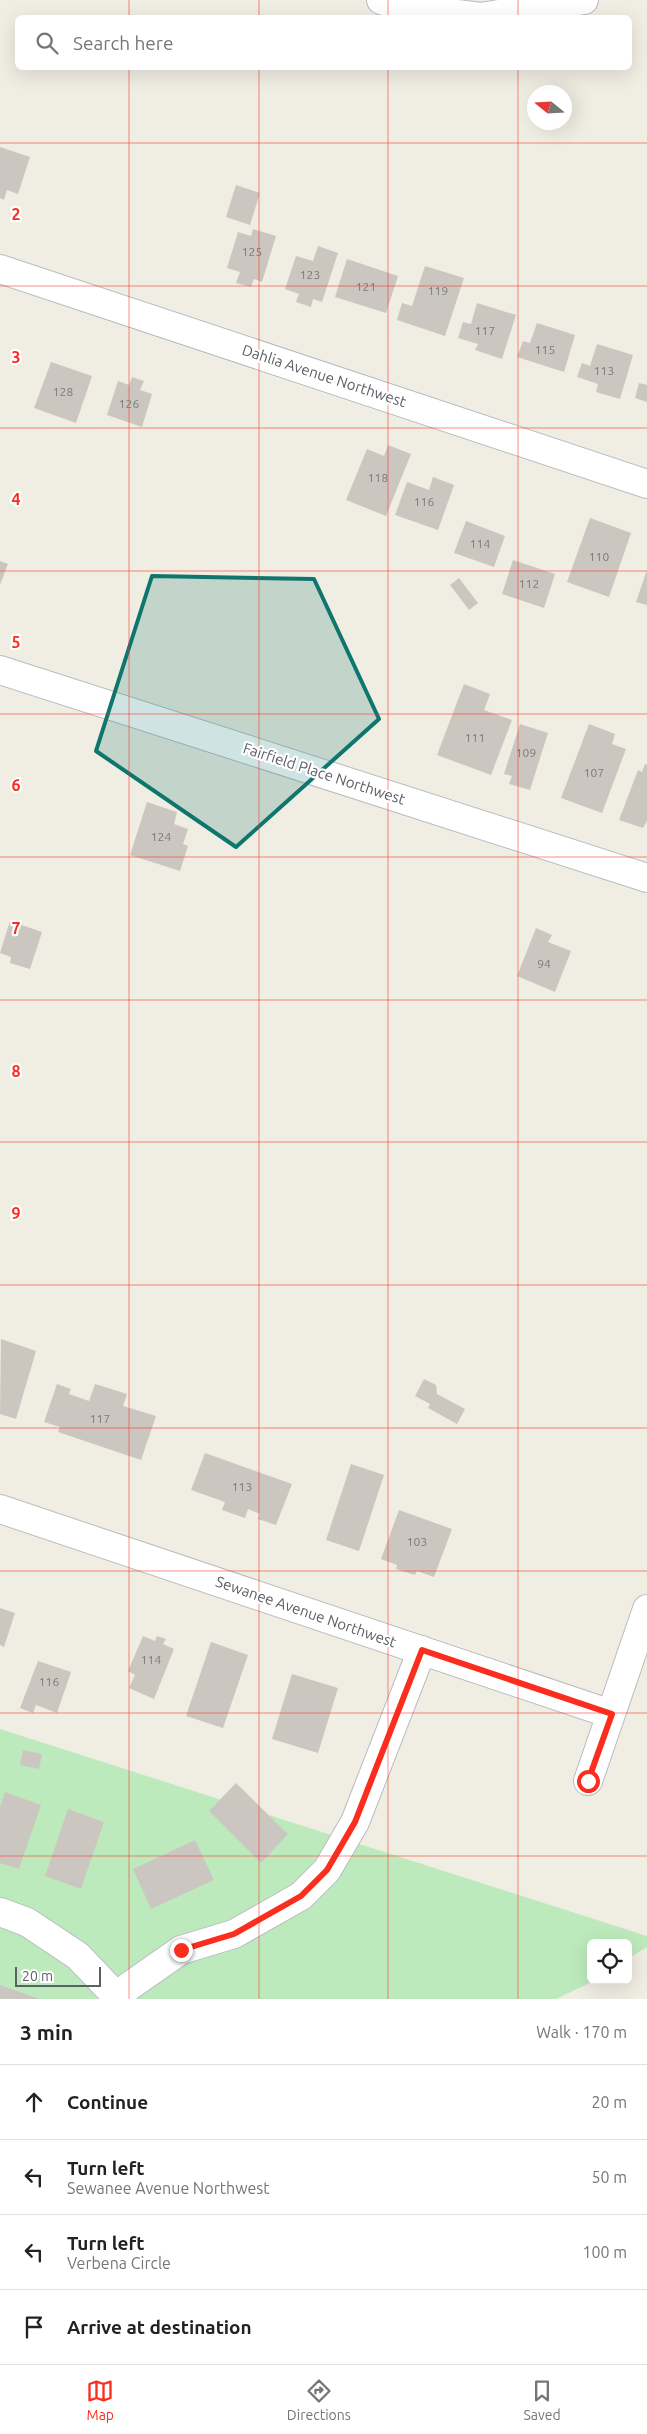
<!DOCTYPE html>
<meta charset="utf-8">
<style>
:root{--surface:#fff;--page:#f6f6f6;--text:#222;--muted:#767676;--line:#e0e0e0;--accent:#fb2d1e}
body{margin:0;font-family:Ubuntu,sans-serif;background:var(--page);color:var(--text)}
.controls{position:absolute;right:15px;bottom:15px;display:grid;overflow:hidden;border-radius:8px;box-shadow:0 5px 20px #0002}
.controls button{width:45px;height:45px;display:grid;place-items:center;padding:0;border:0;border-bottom:1px solid var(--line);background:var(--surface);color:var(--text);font:25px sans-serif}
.compass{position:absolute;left:527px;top:85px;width:45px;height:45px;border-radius:50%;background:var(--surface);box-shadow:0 5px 20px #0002;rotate:288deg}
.scale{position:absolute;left:15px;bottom:12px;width:86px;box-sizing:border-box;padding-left:5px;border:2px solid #5b6066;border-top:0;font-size:14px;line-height:18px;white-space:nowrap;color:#5b6066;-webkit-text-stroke:4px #fff;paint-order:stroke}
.stop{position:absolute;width:15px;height:15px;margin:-11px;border:4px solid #fb2d1e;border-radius:50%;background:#fff}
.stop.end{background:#fb2d1e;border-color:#fff;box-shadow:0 1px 5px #0008}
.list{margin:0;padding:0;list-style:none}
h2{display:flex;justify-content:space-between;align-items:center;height:65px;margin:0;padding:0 20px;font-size:21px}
h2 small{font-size:16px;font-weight:400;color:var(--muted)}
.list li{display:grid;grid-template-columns:32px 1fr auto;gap:15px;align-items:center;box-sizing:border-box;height:75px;padding:0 20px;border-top:1px solid var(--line)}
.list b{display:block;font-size:19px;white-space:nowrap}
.list p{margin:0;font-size:16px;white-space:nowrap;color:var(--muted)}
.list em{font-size:16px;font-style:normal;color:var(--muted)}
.icon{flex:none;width:28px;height:28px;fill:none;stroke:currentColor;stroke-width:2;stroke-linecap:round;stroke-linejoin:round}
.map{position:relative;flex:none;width:647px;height:1999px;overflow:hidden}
.search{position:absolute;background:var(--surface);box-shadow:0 5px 20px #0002;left:15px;right:15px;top:15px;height:55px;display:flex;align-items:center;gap:12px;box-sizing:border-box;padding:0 18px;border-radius:8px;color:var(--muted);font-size:19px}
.sheet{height:365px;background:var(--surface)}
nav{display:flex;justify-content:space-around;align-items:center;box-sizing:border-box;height:70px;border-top:1px solid var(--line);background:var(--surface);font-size:14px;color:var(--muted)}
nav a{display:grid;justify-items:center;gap:2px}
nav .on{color:var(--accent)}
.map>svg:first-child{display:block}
.green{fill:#bdeabd}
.building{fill:#cbc7c0}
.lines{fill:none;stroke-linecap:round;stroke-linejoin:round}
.street-casing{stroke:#b8bcc1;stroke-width:30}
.street{stroke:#fff;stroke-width:28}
.route{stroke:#fb2d1e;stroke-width:6}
.marked{fill:#0f766e;fill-opacity:0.2;stroke:#0f766e;stroke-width:4;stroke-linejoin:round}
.grid{fill:none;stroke:#fb2d1e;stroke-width:1;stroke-opacity:0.55}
.labels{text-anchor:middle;stroke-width:4.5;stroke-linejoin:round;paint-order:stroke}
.number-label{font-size:12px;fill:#777a7c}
.street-label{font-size:15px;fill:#5b6066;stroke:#fff}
.grid-label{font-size:16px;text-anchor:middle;font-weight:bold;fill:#fb2d1e;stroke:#fff;stroke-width:4.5;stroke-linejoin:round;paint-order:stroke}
</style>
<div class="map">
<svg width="647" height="1999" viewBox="0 0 647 1999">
<rect width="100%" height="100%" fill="#f0ede3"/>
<path class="green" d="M0 1729 647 1936V1947L628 1959V1943H591V1980H596L556 1999H0Z"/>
<path class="building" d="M0 147 30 157 18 194 7 190 4 200 0 198Z
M236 185 260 193 250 225 226 217Z
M253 229 276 236 262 282 254 279 251 287 236 283 240 272 227 268 238 232 251 236Z
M318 246 338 253 322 302 313 299 311 307 296 302 299 294 285 289 296 256 313 261Z
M347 259 398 276 386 313 335 297Z
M425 266 464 278 445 336 397 320 402 303 412 306Z
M477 303 516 315 502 359 475 350 478 344 458 338 463 322 471 324Z
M537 323 575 335 564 372 517 357 523 341 530 343Z
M597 344 633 355 620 399 596 392 598 384 577 377 582 363 590 366Z
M51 362 92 376 76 423 34 408Z
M132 377 144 381 140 390 152 394 142 427 107 415 118 381 129 385Z
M639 383 647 385V402L635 398Z
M388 445 411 454 386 516 346 500 367 449 384 456Z
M433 477 454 485 438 530 395 515 407 482 429 490Z
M590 518 631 533 609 597 567 582Z
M466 521 505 536 494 567 454 553Z
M513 560 555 574 544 608 502 594Z
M0 561 8 564 0 585Z
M647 570V605L636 602Z
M459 578 478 603 469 610 450 585Z
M464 684 490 694 484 710 512 720 491 775 437 755Z
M520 724 548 733 530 790 509 784 512 776 504 774Z
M589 724 615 734 612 744 626 749 602 813 561 798Z
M645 764 647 765V821L643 828 619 820 638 770 642 772Z
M147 802 177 812 174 824 188 829 183 844 188 846 180 871 130 855Z
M10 921 42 932 30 969 10 963 11 957 0 953Z
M536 928 552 935 548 942 571 951 555 992 517 976Z
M1 1339 36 1351 16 1419 0 1414Z
M424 1379 436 1385 437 1394 465 1409 457 1424 428 1408 430 1404 415 1396Z
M57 1384 71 1389 69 1394 89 1401 95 1384 127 1394 123 1406 156 1416 141 1460 58 1432 60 1427 44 1422Z
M205 1453 292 1484 276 1525 258 1519 260 1514 248 1509 245 1518 222 1510 225 1502 191 1490Z
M351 1464 384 1475 359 1551 326 1540Z
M399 1510 452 1529 434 1577 417 1571 415 1575 396 1569 397 1565 381 1559Z
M0 1608 15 1613 4 1647 0 1645Z
M143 1636 155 1641 157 1636 166 1639 163 1644 174 1649 154 1699 129 1688 135 1675 128 1671Z
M211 1642 248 1655 223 1728 186 1716Z
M38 1661 71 1672 57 1713 36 1705 33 1713 20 1708Z
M292 1674 338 1688 318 1753 272 1739Z
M23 1750 42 1754 39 1769 20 1765Z
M236 1783 288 1834 261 1863 209 1811Z
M5 1792 41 1805 19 1869 0 1863V1807Z
M68 1809 104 1822 81 1889 45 1876Z
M195 1840 214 1880 151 1909 133 1869Z
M0 1985 40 1999H0Z"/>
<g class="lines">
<g class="street-casing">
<path id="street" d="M381 0 402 7 481 17 584 0
M0 269 647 484
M0 670 647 878
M0 1509 611 1714
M588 1781 647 1609
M0 1912 27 1922 78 1956 118 1998
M117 1999 128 1987 181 1950 234 1934 301 1896 327 1870 355 1822 422 1650"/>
</g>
<use href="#street" class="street"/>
</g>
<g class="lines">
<path class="route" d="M181 1950 234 1934 301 1896 327 1870 355 1822 422 1650 612 1714 588 1781"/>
</g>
<path class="marked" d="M152 576 314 579 379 719 236 847 96 751Z"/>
<path class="grid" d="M129 0V18M259 0V18M388 0V18M518 0V18M129 68V1999M259 68V1999M388 68V1999M518 68V1999M0 143H647M0 286H647M0 428H647M0 571H647M0 714H647M0 857H647M0 1000H647M0 1142H647M0 1285H647M0 1428H647M0 1571H647M0 1713H647M0 1856H647"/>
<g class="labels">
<g class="number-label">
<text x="252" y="256">125</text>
<text x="310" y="279">123</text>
<text x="366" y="291">121</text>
<text x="438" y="295">119</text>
<text x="485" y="335">117</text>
<text x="545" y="354">115</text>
<text x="604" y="375">113</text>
<text x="63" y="396">128</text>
<text x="129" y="408">126</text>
<text x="378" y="482">118</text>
<text x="424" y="506">116</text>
<text x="480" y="548">114</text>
<text x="599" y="561">110</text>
<text x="529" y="588">112</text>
<text x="475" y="742">111</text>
<text x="526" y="757">109</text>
<text x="594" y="777">107</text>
<text x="161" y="841">124</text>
<text x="544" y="968">94</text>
<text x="100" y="1423">117</text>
<text x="242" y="1491">113</text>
<text x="417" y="1546">103</text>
<text x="151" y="1664">114</text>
<text x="49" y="1686">116</text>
</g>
<g class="street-label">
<text transform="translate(324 376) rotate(18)" y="5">Dahlia Avenue Northwest</text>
<text transform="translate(324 774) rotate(18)" y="5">Fairfield Place Northwest</text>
<text transform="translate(306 1612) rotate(19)" y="5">Sewanee Avenue Northwest</text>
</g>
</g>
<g class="grid-label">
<text x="16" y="220">2</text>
<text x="16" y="363">3</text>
<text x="16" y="505">4</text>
<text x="16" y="648">5</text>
<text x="16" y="791">6</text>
<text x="16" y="934">7</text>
<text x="16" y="1077">8</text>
<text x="16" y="1219">9</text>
</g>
</svg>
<div class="controls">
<button><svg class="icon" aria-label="locate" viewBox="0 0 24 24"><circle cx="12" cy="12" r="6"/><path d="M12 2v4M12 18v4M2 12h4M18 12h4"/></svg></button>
</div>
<svg class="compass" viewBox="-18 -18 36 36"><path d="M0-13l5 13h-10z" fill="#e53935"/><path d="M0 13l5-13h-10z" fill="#767676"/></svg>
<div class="scale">20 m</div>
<div class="stop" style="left:588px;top:1781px"></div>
<div class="stop end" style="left:181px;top:1950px"></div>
<div class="search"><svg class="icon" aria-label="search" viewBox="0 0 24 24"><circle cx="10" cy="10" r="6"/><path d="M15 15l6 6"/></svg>Search here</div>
</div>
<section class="sheet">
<h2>3 min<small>Walk · 170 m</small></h2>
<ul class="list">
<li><svg class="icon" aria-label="ahead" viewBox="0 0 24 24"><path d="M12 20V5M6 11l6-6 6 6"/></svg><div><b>Continue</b></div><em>20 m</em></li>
<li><svg class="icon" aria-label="left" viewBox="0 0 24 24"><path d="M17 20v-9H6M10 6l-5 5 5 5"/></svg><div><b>Turn left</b><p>Sewanee Avenue Northwest</p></div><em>50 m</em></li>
<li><svg class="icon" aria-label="left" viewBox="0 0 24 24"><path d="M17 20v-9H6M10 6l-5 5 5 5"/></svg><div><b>Turn left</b><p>Verbena Circle</p></div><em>100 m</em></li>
<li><svg class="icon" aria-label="arrive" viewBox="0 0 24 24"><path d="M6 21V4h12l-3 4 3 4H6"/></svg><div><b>Arrive at destination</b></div></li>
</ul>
</section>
<nav>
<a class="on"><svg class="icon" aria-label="map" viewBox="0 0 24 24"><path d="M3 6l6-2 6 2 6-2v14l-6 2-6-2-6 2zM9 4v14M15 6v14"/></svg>Map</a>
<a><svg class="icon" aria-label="directions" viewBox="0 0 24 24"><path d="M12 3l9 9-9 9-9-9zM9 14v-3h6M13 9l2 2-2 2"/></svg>Directions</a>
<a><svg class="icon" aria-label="saved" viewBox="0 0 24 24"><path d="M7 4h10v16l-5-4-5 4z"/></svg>Saved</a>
</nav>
